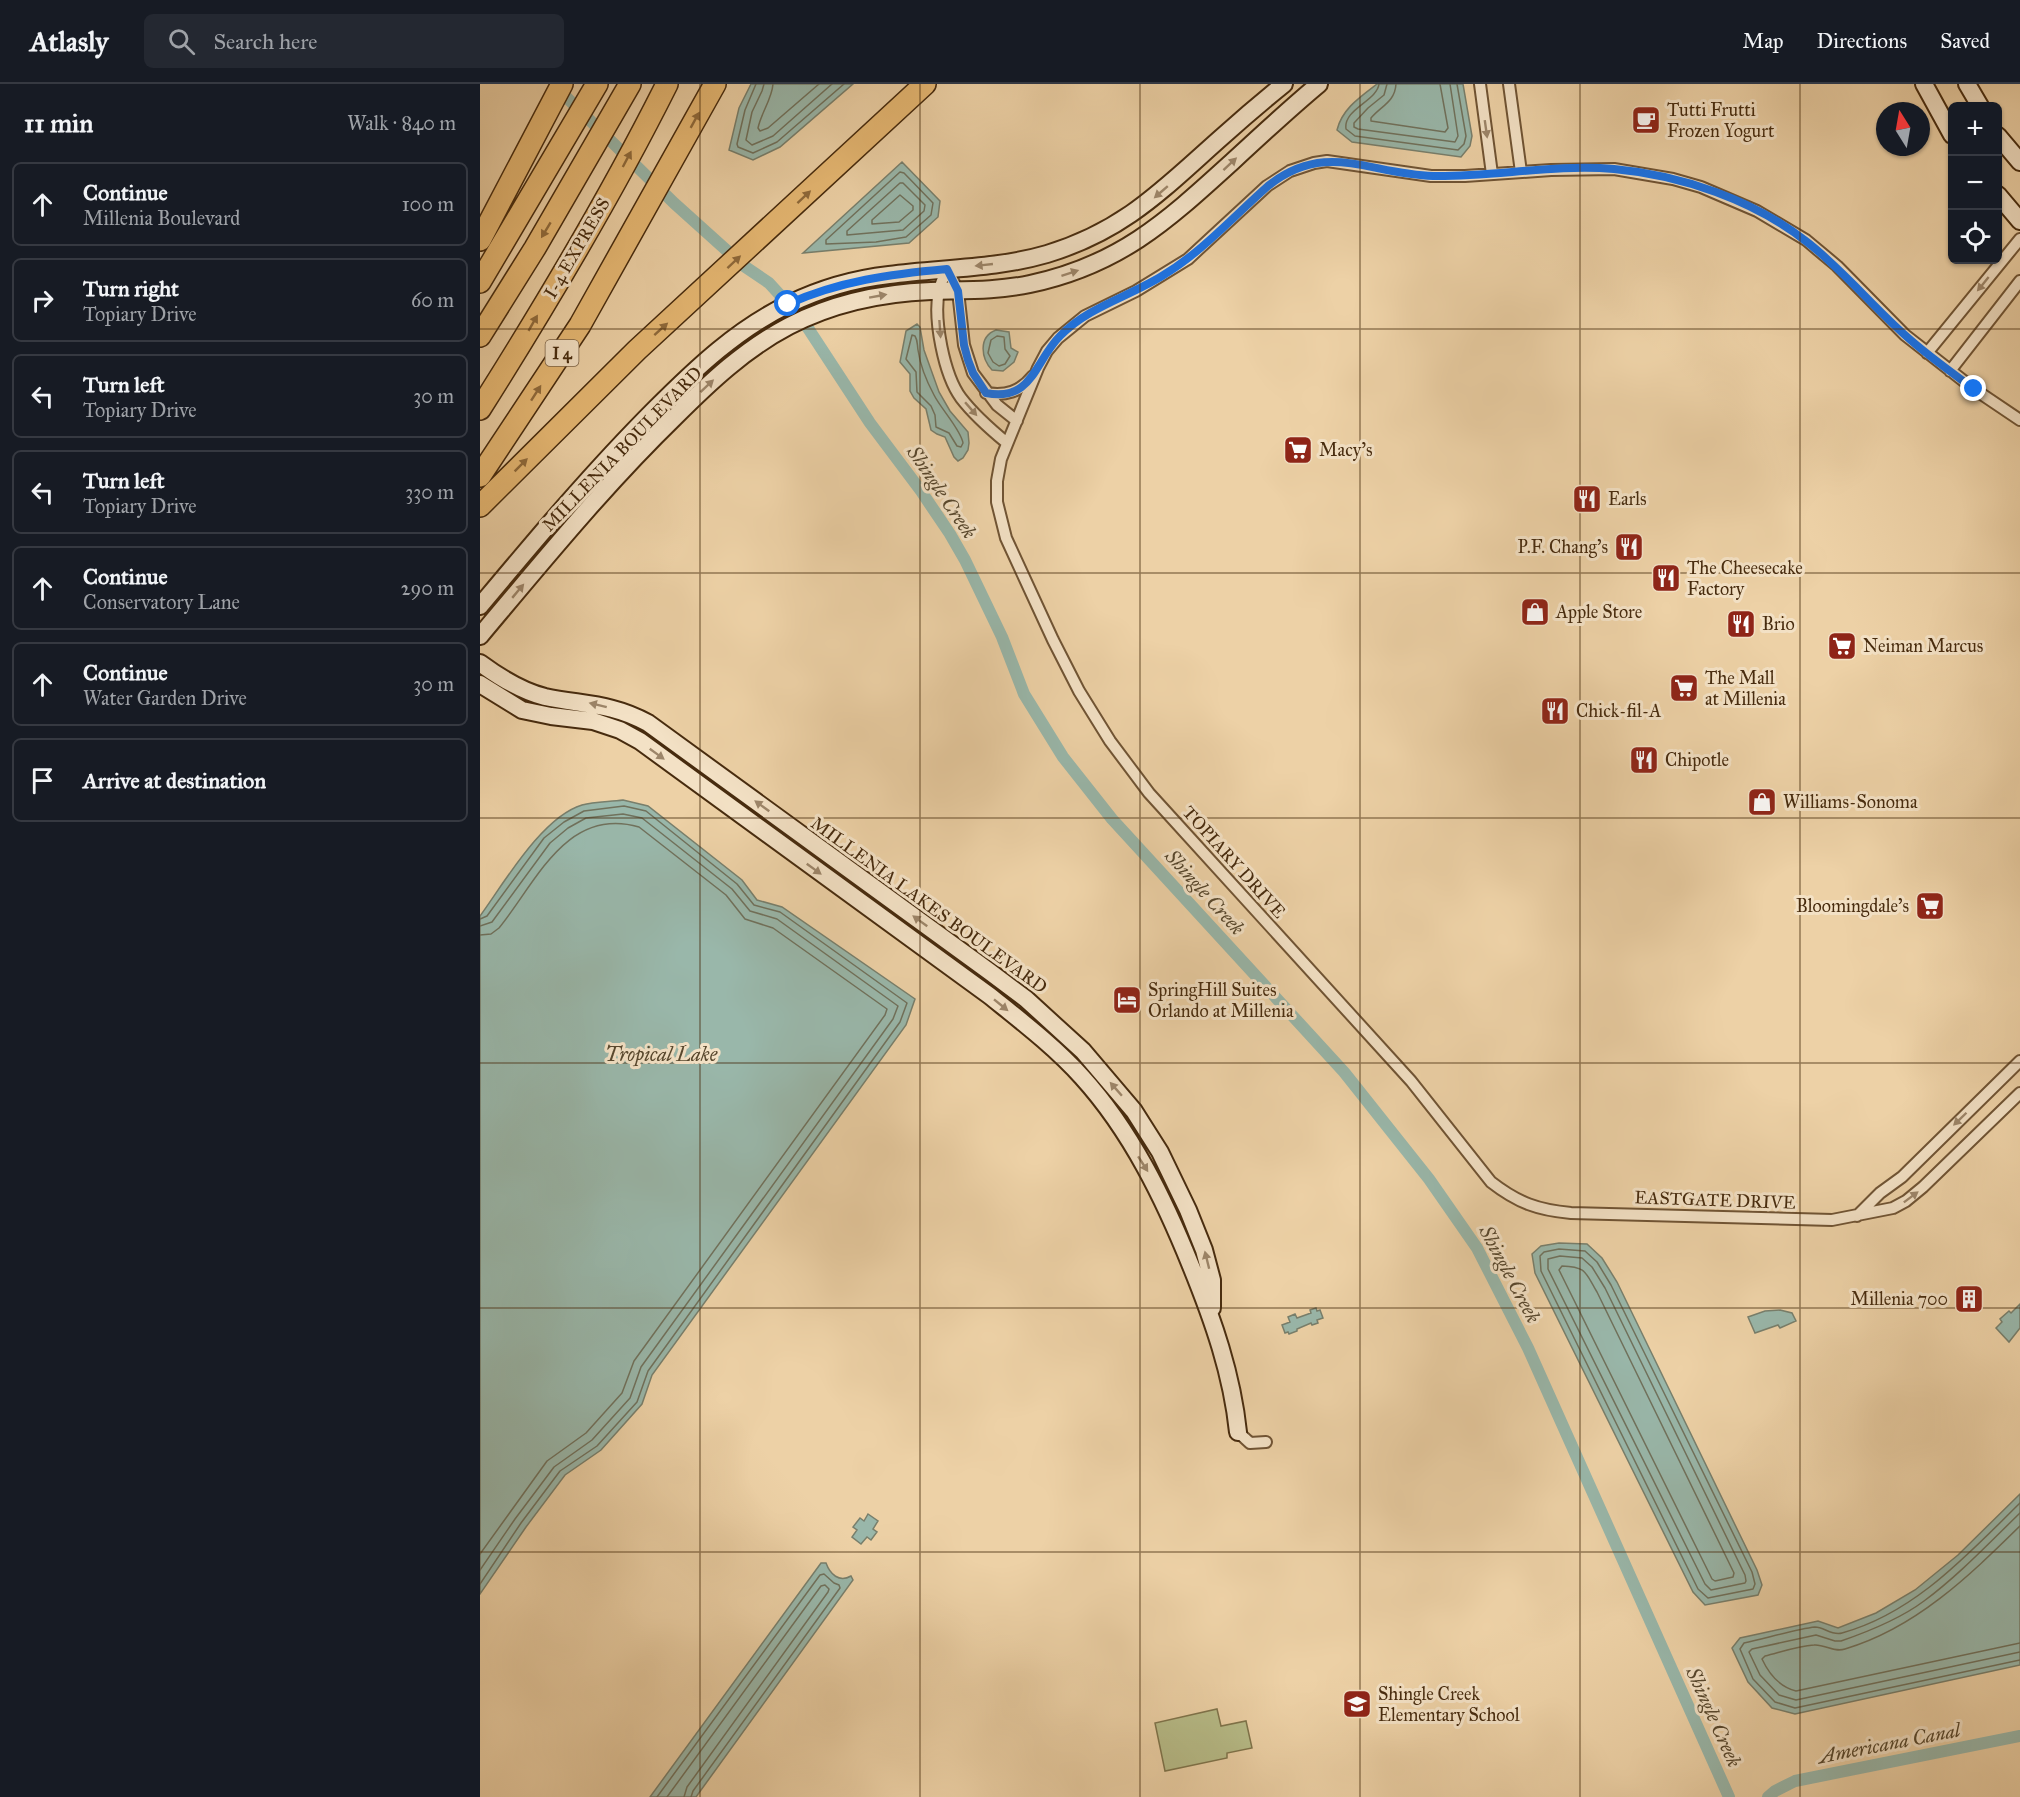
<!DOCTYPE html>
<meta charset="utf-8">
<style>
:root{--surface:#171b24;--page:#242831;--text:#f1f3f6;--muted:#9ea1a6;--line:#363941}
body{margin:0;font-family:"IM FELL Great Primer",serif;background:var(--page);color:var(--text)}
.controls{position:absolute;right:18px;top:18px;display:grid;overflow:hidden;border-radius:9px;box-shadow:0 2px 4px #0004}
.controls button{width:54px;height:54px;display:grid;place-items:center;padding:0;border:0;border-bottom:2px solid var(--line);background:var(--surface);color:var(--text);font:30px sans-serif}
.compass{position:absolute;left:1396px;top:18px;width:54px;height:54px;border-radius:50%;background:var(--surface);box-shadow:0 2px 4px #0004;rotate:349deg}
.stop{position:absolute;width:18px;height:18px;margin:-14px;border:4px solid #1a73e8;border-radius:50%;background:#fff}
.stop.end{background:#1a73e8;border-color:#fff;box-shadow:0 2px 6px #0008}
.list{margin:0;padding:0;list-style:none}
h2{display:flex;justify-content:space-between;align-items:center;height:78px;margin:0;padding:0 24px;font-size:26px}
h2 small{font-size:20px;font-weight:400;color:var(--muted)}
.list li{display:grid;grid-template-columns:39px 1fr auto;gap:18px;align-items:center;box-sizing:border-box;height:84px;margin:0 12px 12px;padding:0 12px;border:2px solid var(--line);border-radius:9px}
.list b{display:block;font-size:22px;white-space:nowrap}
.list p{margin:0;font-size:20px;white-space:nowrap;color:var(--muted)}
.list em{font-size:20px;font-style:normal;color:var(--muted)}
.icon{flex:none;width:33px;height:33px;fill:none;stroke:currentColor;stroke-width:2;stroke-linecap:round;stroke-linejoin:round}
.map{position:relative;flex:none;width:1540px;height:1713px;overflow:hidden}
header{display:flex;align-items:center;gap:36px;box-sizing:border-box;height:84px;padding:0 30px;background:var(--surface);border-bottom:2px solid var(--line)}
header strong{font-size:28px}
nav{display:flex;gap:33px;margin-inline-start:auto;font-size:21px}
.search{width:420px;height:54px;background:var(--page);display:flex;align-items:center;gap:15px;box-sizing:border-box;padding:0 21px;border-radius:9px;color:var(--muted);font-size:22px}
main{display:flex}
aside{flex:1;background:var(--surface)}
.map>svg:first-child{display:block}
.green{fill:#b7bc88;stroke:#7f744b;stroke-width:1.5}
.water{fill:#99b7aa;stroke:#787f6c;stroke-width:1.5}
.lines{fill:none;stroke-linecap:round;stroke-linejoin:round}
.shore{stroke:#70715c;stroke-width:1.5}
.canal{stroke:#99b7aa;stroke-width:12}
.street-casing{stroke:#705434;stroke-width:14}
.secondary-casing{stroke:#472b0e;stroke-width:20}
.highway-casing{stroke:#472b0e;stroke-width:24}
.street{stroke:#f3e1c5;stroke-width:10}
.secondary{stroke:#f3e1c5;stroke-width:16}
.highway{stroke:#e6b873;stroke-width:21}
.oneway{fill:#8f6a3b}
.oneway2{fill:#9d866a}
.route{stroke:#1a73e8;stroke-width:8}
.grid{fill:none;stroke:#472b0e;stroke-width:1.5;stroke-opacity:0.55}
.labels{text-anchor:middle;stroke-width:6;stroke-linejoin:round;paint-order:stroke}
.shield{fill:#f3e1c5;stroke:#7b6245;stroke-width:1.5}
.shield-label{font-size:16px;font-weight:bold;fill:#472b0e}
.poi-label{font-size:18px;fill:#472b0e;stroke:#f3e1c5;text-anchor:start}
.street-label{font-size:18px;fill:#472b0e;stroke:#f3e1c5}
.water-label{font-size:20px;font-style:italic;fill:#57472d;stroke:#f3e1c5}
</style>
<header>
<strong>Atlasly</strong>
<div class="search"><svg class="icon" aria-label="search" viewBox="0 0 24 24"><circle cx="10" cy="10" r="6"/><path d="M15 15l6 6"/></svg>Search here</div>
<nav><a>Map</a><a>Directions</a><a>Saved</a></nav>
</header>
<main>
<aside>
<h2>11 min<small>Walk · 840 m</small></h2>
<ul class="list">
<li><svg class="icon" aria-label="ahead" viewBox="0 0 24 24"><path d="M12 20V5M6 11l6-6 6 6"/></svg><div><b>Continue</b><p>Millenia Boulevard</p></div><em>100 m</em></li>
<li><svg class="icon" aria-label="right" viewBox="0 0 24 24"><path d="M7 20v-9h11M14 6l5 5-5 5"/></svg><div><b>Turn right</b><p>Topiary Drive</p></div><em>60 m</em></li>
<li><svg class="icon" aria-label="left" viewBox="0 0 24 24"><path d="M17 20v-9H6M10 6l-5 5 5 5"/></svg><div><b>Turn left</b><p>Topiary Drive</p></div><em>30 m</em></li>
<li><svg class="icon" aria-label="left" viewBox="0 0 24 24"><path d="M17 20v-9H6M10 6l-5 5 5 5"/></svg><div><b>Turn left</b><p>Topiary Drive</p></div><em>330 m</em></li>
<li><svg class="icon" aria-label="ahead" viewBox="0 0 24 24"><path d="M12 20V5M6 11l6-6 6 6"/></svg><div><b>Continue</b><p>Conservatory Lane</p></div><em>290 m</em></li>
<li><svg class="icon" aria-label="ahead" viewBox="0 0 24 24"><path d="M12 20V5M6 11l6-6 6 6"/></svg><div><b>Continue</b><p>Water Garden Drive</p></div><em>30 m</em></li>
<li><svg class="icon" aria-label="arrive" viewBox="0 0 24 24"><path d="M6 21V4h12l-3 4 3 4H6"/></svg><div><b>Arrive at destination</b></div></li>
</ul>
</aside>
<div class="map">
<svg width="1540" height="1713" viewBox="0 0 1540 1713">
<rect width="100%" height="100%" fill="#edd1a6"/>
<filter id="stains"><feTurbulence type="fractalNoise" baseFrequency=".00333" numOctaves="4"/><feColorMatrix values="0 0 0 0 .2 0 0 0 0 .09 0 0 0 0 .02 0 0 0 .5 -.17"/></filter>
<radialGradient id="worn" r=".72"><stop offset=".6" stop-color="#630" stop-opacity="0"/><stop offset="1" stop-color="#630" stop-opacity=".3"/></radialGradient>
<path class="green" d="M737 1625 741 1642 766 1637 772 1664 747 1669V1674L685 1687 675 1639Z"/>
<path class="water" d="M271 0H373L300 63 273 76 249 66 259 24Z
M897 0H983L992 52 990 62 981 73 872 58 857 46C862 25 880 13 897 0Z
M422 78 460 117 458 133 429 159 323 169Z
M437 240 440 243 444 266 459 308 470 327 488 348 489 359 488 366 483 374 478 377 474 373 465 353 457 350 451 346 446 325 434 314 430 307V290L420 278 426 247Z
M516 246 529 248 531 264 538 268 534 278 523 287 512 286C501 274 498 253 516 246Z
M143 716 168 722 262 796 277 816 302 823 435 915 426 941 172 1291 162 1320 121 1366 85 1391 46 1443 0 1510V832C24 799 62 733 102 721 115 717 130 718 143 716Z
M1079 1159 1107 1160 1122 1174 1137 1198 1277 1486 1282 1501 1278 1511 1225 1521 1213 1508 1055 1189 1052 1170 1061 1162Z
M1540 1220V1244L1529 1258 1516 1244 1522 1238 1520 1235 1529 1227 1531 1229Z
M836 1224 837 1227 840 1226 843 1234 837 1236 838 1239 832 1241 831 1239 817 1245V1247L809 1250 808 1248 805 1249 802 1241 810 1238 808 1233 815 1230 817 1234 831 1229 830 1226Z
M1300 1226 1312 1229 1316 1237 1300 1244 1298 1241 1275 1249 1268 1233 1285 1227Z
M1540 1410V1581L1315 1630 1292 1624 1268 1598 1252 1564 1260 1554 1338 1537 1358 1544 1396 1529 1435 1506 1478 1471Z
M388 1430 398 1437 393 1445 397 1448 391 1456 387 1453 381 1460 372 1453 377 1446 373 1443 380 1434 384 1437Z
M341 1479H346C350 1490 359 1499 371 1492L373 1496 216 1713H170Z"/>
<g class="lines">
<path class="shore" d="M276 0 265 26 257 60 258 63 273 69 297 58 364 0
M284 0 282 7 272 28 266 56 272 61 293 52 352 0
M293 0C292 15 281 29 278 44L280 47 288 44 339 0
M899 0C897 17 863 25 866 45L875 52 978 66 984 60 986 52 977 0
M907 0 904 11 888 24 874 39V43L878 45 975 58 978 52 970 0
M916 0C915 18 901 22 891 34V37L965 48 968 44 960 0
M420 88 424 89 453 119 451 131 426 153 396 158 346 160V156Z
M420 99H423L445 121 444 127 423 146 367 151V147Z
M420 111 433 122V126L419 138 392 140V136Z
M432 251 435 252C438 257 437 260 438 266 440 280 447 298 454 311 461 325 481 346 483 359L481 363 477 362 469 349 456 343 455 331 451 322 437 308 436 288 426 275Z
M517 252 524 253 525 265 530 272 525 280 519 282 513 278 508 269 511 256Z
M0 835 7 832 64 754 84 738 104 727 144 722 166 727 257 800 274 821 300 828 427 919 420 938 168 1287 157 1318 117 1362 80 1387 41 1439 0 1500
M0 842 12 838 70 759 88 744 106 734 143 730 162 734 252 805 270 827 297 835 418 922 413 935 161 1283 150 1314 112 1356 74 1383 35 1435 0 1486
M0 851 11 850 19 844C56 799 86 722 159 743L246 811 265 835 293 844 407 925 405 931 154 1277 142 1309 106 1349 67 1377 0 1470
M1079 1165 1105 1167 1117 1178 1131 1201 1272 1488 1275 1500 1273 1505 1228 1514 1218 1505 1061 1187 1060 1172 1064 1168Z
M1080 1172 1102 1174 1112 1183 1125 1204 1265 1491 1266 1497 1265 1499 1231 1506 1225 1500 1068 1185V1175Z
M1082 1182C1107 1183 1105 1188 1117 1208L1254 1489 1253 1493 1235 1497 1232 1495 1079 1186Z
M1540 1419C1488 1470 1435 1529 1362 1549 1352 1552 1344 1543 1335 1543 1316 1545 1284 1555 1264 1559L1260 1565 1273 1595 1295 1618 1315 1624 1540 1576
M1540 1429C1509 1459 1479 1491 1444 1517 1420 1535 1390 1547 1361 1557H1355L1336 1551 1272 1565 1269 1568 1280 1591 1299 1611 1316 1616 1540 1568
M1540 1442C1489 1492 1436 1544 1365 1565 1354 1569 1345 1560 1334 1561 1318 1562 1301 1568 1285 1572L1282 1575C1289 1590 1300 1603 1316 1607L1540 1559
M177 1713 340 1491 344 1490 354 1499 359 1501 360 1504 213 1707 211 1713
M187 1713 341 1502 345 1501 349 1505 348 1508 207 1703 204 1713"/>
<path class="canal" d="M76 3 194 119 264 182 289 199 322 235 390 339 441 407 470 450 485 476 522 553 544 610 583 673 632 735 864 988 949 1095 997 1164 1048 1264 1249 1713
M1288 1713 1295 1707 1315 1697 1540 1652"/>
<g class="street-casing">
<path id="street" d="M1000 0 1012 90
M1029 0 1041 88
M467 185C464 192 460 200 459 207 453 235 464 291 481 314 494 331 510 345 527 359
M467 185 478 207 484 261 493 289 517 321 537 337
M1447 269 1540 155
M1470 287 1540 197
M506 309C526 312 540 308 553 292
M1540 336 1494 305 1425 251 1357 182 1326 156 1277 127 1221 103 1193 95 1134 85 1071 86 985 92H951L847 77 834 79 810 87 787 102 708 175 656 207 605 232 578 254 567 267 558 284 521 375 517 397V418L526 454 573 556 599 607 630 657 669 709 931 997 1011 1098C1038 1119 1058 1126 1091 1129L1352 1136 1413 1124 1426 1117 1443 1103 1540 1009
M1377 1132 1400 1109 1422 1093 1540 977
M758 1348 770 1359 786 1358"/>
</g>
<g class="secondary-casing">
<path id="secondary" d="M1444 0 1472 51
M1487 0 1500 22
M1518 52 1540 78
M1518 111 1540 137
M0 522C57 454 113 387 176 324 216 284 257 245 309 220 340 205 374 195 409 191 461 184 516 185 567 170 646 146 684 104 743 52 763 34 783 17 804 0
M0 552C63 477 125 401 195 333 230 298 265 265 309 242 353 219 401 209 451 207 484 206 517 207 550 200 640 181 687 137 753 77 781 51 809 25 839 0
M0 579C19 593 41 607 65 613 103 621 132 619 168 639L510 888 546 915 603 967 654 1027 680 1068 708 1126 724 1166 732 1196V1224
M0 600 42 626 71 632 113 637 140 646 160 657 510 912C541 937 575 963 602 993 651 1047 684 1115 711 1182 733 1236 752 1290 758 1348"/>
</g>
<g class="highway-casing">
<path id="highway" d="M0 156 82 0
M0 198 117 0
M0 252 55 164 150 0
M0 325C67 219 131 112 187 0
M0 392 100 241 235 0
M0 422 157 266 445 0"/>
</g>
<use href="#street" class="street"/>
<use href="#secondary" class="secondary"/>
<use href="#highway" class="highway"/>
</g>
<defs><path id="oneway-solid" d="M-6-.8H1V-3.2L6.5 0L1 3.2V.8H-6Z" transform="scale(1.5)"/></defs>
<g class="oneway">
<use href="#oneway-solid" transform="translate(215 36) rotate(-61)"/>
<use href="#oneway-solid" transform="translate(147 75) rotate(-62)"/>
<use href="#oneway-solid" transform="translate(324 113) rotate(-43)"/>
<use href="#oneway-solid" transform="translate(66 146) rotate(121)"/>
<use href="#oneway-solid" transform="translate(254 178) rotate(-43)"/>
<use href="#oneway-solid" transform="translate(53 239) rotate(-60)"/>
<use href="#oneway-solid" transform="translate(181 245) rotate(-42)"/>
<use href="#oneway-solid" transform="translate(56 309) rotate(-57)"/>
<use href="#oneway-solid" transform="translate(41 381) rotate(-45)"/>
</g>
<g class="oneway2">
<use href="#oneway-solid" transform="translate(1006 45) rotate(82)"/>
<use href="#oneway-solid" transform="translate(750 80) rotate(-43)"/>
<use href="#oneway-solid" transform="translate(681 108) rotate(139)"/>
<use href="#oneway-solid" transform="translate(504 181) rotate(174)"/>
<use href="#oneway-solid" transform="translate(590 189) rotate(-18)"/>
<use href="#oneway-solid" transform="translate(1503 200) rotate(129)"/>
<use href="#oneway-solid" transform="translate(398 212) rotate(-10)"/>
<use href="#oneway-solid" transform="translate(460 245) rotate(86)"/>
<use href="#oneway-solid" transform="translate(227 302) rotate(-43)"/>
<use href="#oneway-solid" transform="translate(491 325) rotate(49)"/>
<use href="#oneway-solid" transform="translate(38 507) rotate(-50)"/>
<use href="#oneway-solid" transform="translate(118 621) rotate(-166)"/>
<use href="#oneway-solid" transform="translate(177 670) rotate(36)"/>
<use href="#oneway-solid" transform="translate(282 722) rotate(-144)"/>
<use href="#oneway-solid" transform="translate(334 785) rotate(36)"/>
<use href="#oneway-solid" transform="translate(440 837) rotate(-144)"/>
<use href="#oneway-solid" transform="translate(521 921) rotate(39)"/>
<use href="#oneway-solid" transform="translate(636 1005) rotate(-131)"/>
<use href="#oneway-solid" transform="translate(1480 1035) rotate(136)"/>
<use href="#oneway-solid" transform="translate(663 1080) rotate(57)"/>
<use href="#oneway-solid" transform="translate(1431 1113) rotate(-37)"/>
<use href="#oneway-solid" transform="translate(727 1176) rotate(-104)"/>
</g>
<g class="lines">
<path class="route" d="M308 220C359 197 411 190 467 185L478 207 484 261 488 276 493 289 506 309C553 318 554 278 580 252 608 223 648 213 682 192 722 168 753 133 788 102 846 56 888 90 953 92 1013 93 1074 80 1134 85 1201 91 1274 116 1327 158 1363 186 1392 222 1426 252 1447 271 1471 288 1494 305"/>
</g>
<path class="grid" d="M220 0V1713M440 0V1713M660 0V1713M880 0V1713M1100 0V1713M1320 0V1713M0 245H1540M0 489H1540M0 734H1540M0 979H1540M0 1224H1540M0 1468H1540"/>
<defs>
<g id="cafe-square" transform="scale(1.5)"><rect x="-9" y="-9" width="18" height="18" rx="4" fill="#8f2418" stroke="#f3e1c5"/><path d="M-5.5-4.5H6V0H3Q3 3.5 0 3.5H-2.5Q-5.5 3.5-5.5 0ZM3-3.2v2h1.7v-2ZM-6 4.5H4V6H-6Z" fill="#fff"/></g>
<g id="supermarket-square" transform="scale(1.5)"><rect x="-9" y="-9" width="18" height="18" rx="4" fill="#8f2418" stroke="#f3e1c5"/><path d="M-6-5.5h2.5l.6 2H6L4.5 2H-2.5L-4.4-4H-6ZM-1.5 3.2a1.3 1.3 0 1 0 .1 0ZM3 3.2a1.3 1.3 0 1 0 .1 0Z" fill="#fff"/></g>
<g id="restaurant-square" transform="scale(1.5)"><rect x="-9" y="-9" width="18" height="18" rx="4" fill="#8f2418" stroke="#f3e1c5"/><path d="M-5-6h1v4h1v-4h1v4h1v-4h1v5L-1.5 .5V6h-2V.5L-5-1ZM5-6V6H3V1.5H1.5Q1.5-4 5-6Z" fill="#fff"/></g>
<g id="shop-square" transform="scale(1.5)"><rect x="-9" y="-9" width="18" height="18" rx="4" fill="#8f2418" stroke="#f3e1c5"/><path d="M-5-2.5h2.3a2.7 3.5 0 0 1 5.4 0H5L5.5 6h-11ZM-1.5-2.5h3a1.5 2.3 0 0 0-3 0Z" fill="#fff"/></g>
<g id="hotel-square" transform="scale(1.5)"><rect x="-9" y="-9" width="18" height="18" rx="4" fill="#8f2418" stroke="#f3e1c5"/><path d="M-6-4.5h1.5V1H6V5H4.5V3h-9V5H-6ZM-4 0a1.8 1.8 0 1 1 3.6 0ZM.5 0V-2.5h3Q6-2.5 6 0Z" fill="#fff"/></g>
<g id="building-square" transform="scale(1.5)"><rect x="-9" y="-9" width="18" height="18" rx="4" fill="#8f2418" stroke="#f3e1c5"/><path d="M-4-6H4V6H1V3H-1V6H-4ZM-2.5-4.3h1.7v1.8h-1.7ZM.8-4.3h1.7v1.8H.8ZM-2.5-1h1.7V.8h-1.7ZM.8-1h1.7V.8H.8Z" fill="#fff"/></g>
<g id="school-square" transform="scale(1.5)"><rect x="-9" y="-9" width="18" height="18" rx="4" fill="#8f2418" stroke="#f3e1c5"/><path d="M0-5L7-2L0 1L-7-2ZM-4 1L0 2.5L4 1V4Q0 6-4 4Z" fill="#fff"/></g>
</defs>
<g fill-rule="evenodd">
<use href="#cafe-square" x="1166" y="36"/>
<use href="#supermarket-square" x="818" y="366"/>
<use href="#restaurant-square" x="1107" y="415"/>
<use href="#restaurant-square" x="1149" y="463"/>
<use href="#restaurant-square" x="1186" y="494"/>
<use href="#shop-square" x="1055" y="528"/>
<use href="#restaurant-square" x="1261" y="540"/>
<use href="#supermarket-square" x="1362" y="562"/>
<use href="#supermarket-square" x="1204" y="604"/>
<use href="#restaurant-square" x="1075" y="627"/>
<use href="#restaurant-square" x="1164" y="676"/>
<use href="#shop-square" x="1282" y="718"/>
<use href="#supermarket-square" x="1450" y="822"/>
<use href="#hotel-square" x="647" y="916"/>
<use href="#building-square" x="1489" y="1215"/>
<use href="#school-square" x="877" y="1620"/>
</g>
<g class="labels">
<rect class="shield" x="65.5" y="256" width="33" height="26" rx="4.5"/>
<g class="shield-label">
<text x="82" y="275">I 4</text>
</g>
<g class="poi-label">
<text x="1187" y="32">Tutti Frutti<tspan x="1187" dy="21">Frozen Yogurt</tspan></text>
<text x="839" y="372">Macy's</text>
<text x="1128" y="421">Earls</text>
<text x="1128" y="469" text-anchor="end">P.F. Chang's</text>
<text x="1207" y="490">The Cheesecake<tspan x="1207" dy="21">Factory</tspan></text>
<text x="1076" y="534">Apple Store</text>
<text x="1282" y="546">Brio</text>
<text x="1383" y="568">Neiman Marcus</text>
<text x="1225" y="600">The Mall<tspan x="1225" dy="21">at Millenia</tspan></text>
<text x="1096" y="633">Chick-fil-A</text>
<text x="1185" y="682">Chipotle</text>
<text x="1303" y="724">Williams-Sonoma</text>
<text x="1429" y="828" text-anchor="end">Bloomingdale's</text>
<text x="668" y="912">SpringHill Suites<tspan x="668" dy="21">Orlando at Millenia</tspan></text>
<text x="1468" y="1221" text-anchor="end">Millenia 700</text>
<text x="898" y="1616">Shingle Creek<tspan x="898" dy="21">Elementary School</tspan></text>
</g>
<g class="street-label">
<text transform="translate(97 164) rotate(-60)" y="6">I-4 EXPRESS</text>
<text transform="translate(142 365) rotate(-46)" y="6">MILLENIA BOULEVARD</text>
<text transform="translate(754 778) rotate(48)" y="6">TOPIARY DRIVE</text>
<text transform="translate(449 821) rotate(36)" y="6">MILLENIA LAKES BOULEVARD</text>
<text transform="translate(1235 1116) rotate(2)" y="6">EASTGATE DRIVE</text>
</g>
<g class="water-label">
<text transform="translate(462 408) rotate(56)" y="7">Shingle Creek</text>
<text transform="translate(725 808) rotate(48)" y="7">Shingle Creek</text>
<text x="181" y="977">Tropical Lake</text>
<text transform="translate(1030 1190) rotate(62)" y="7">Shingle Creek</text>
<text transform="translate(1234 1633) rotate(66)" y="7">Shingle Creek</text>
<text transform="translate(1409 1659) rotate(-11)" y="7">Americana Canal</text>
</g>
</g>
<rect width="100%" height="100%" filter="url(#stains)"/>
<rect width="100%" height="100%" fill="url(#worn)"/>
</svg>
<div class="controls">
<button>+</button>
<button>−</button>
<button><svg class="icon" aria-label="locate" viewBox="0 0 24 24"><circle cx="12" cy="12" r="6"/><path d="M12 2v4M12 18v4M2 12h4M18 12h4"/></svg></button>
</div>
<svg class="compass" viewBox="-18 -18 36 36"><path d="M0-13l5 13h-10z" fill="#e53935"/><path d="M0 13l5-13h-10z" fill="#9ea1a6"/></svg>
<div class="stop" style="left:308px;top:220px"></div>
<div class="stop end" style="left:1494px;top:305px"></div>
</div>
</main>
